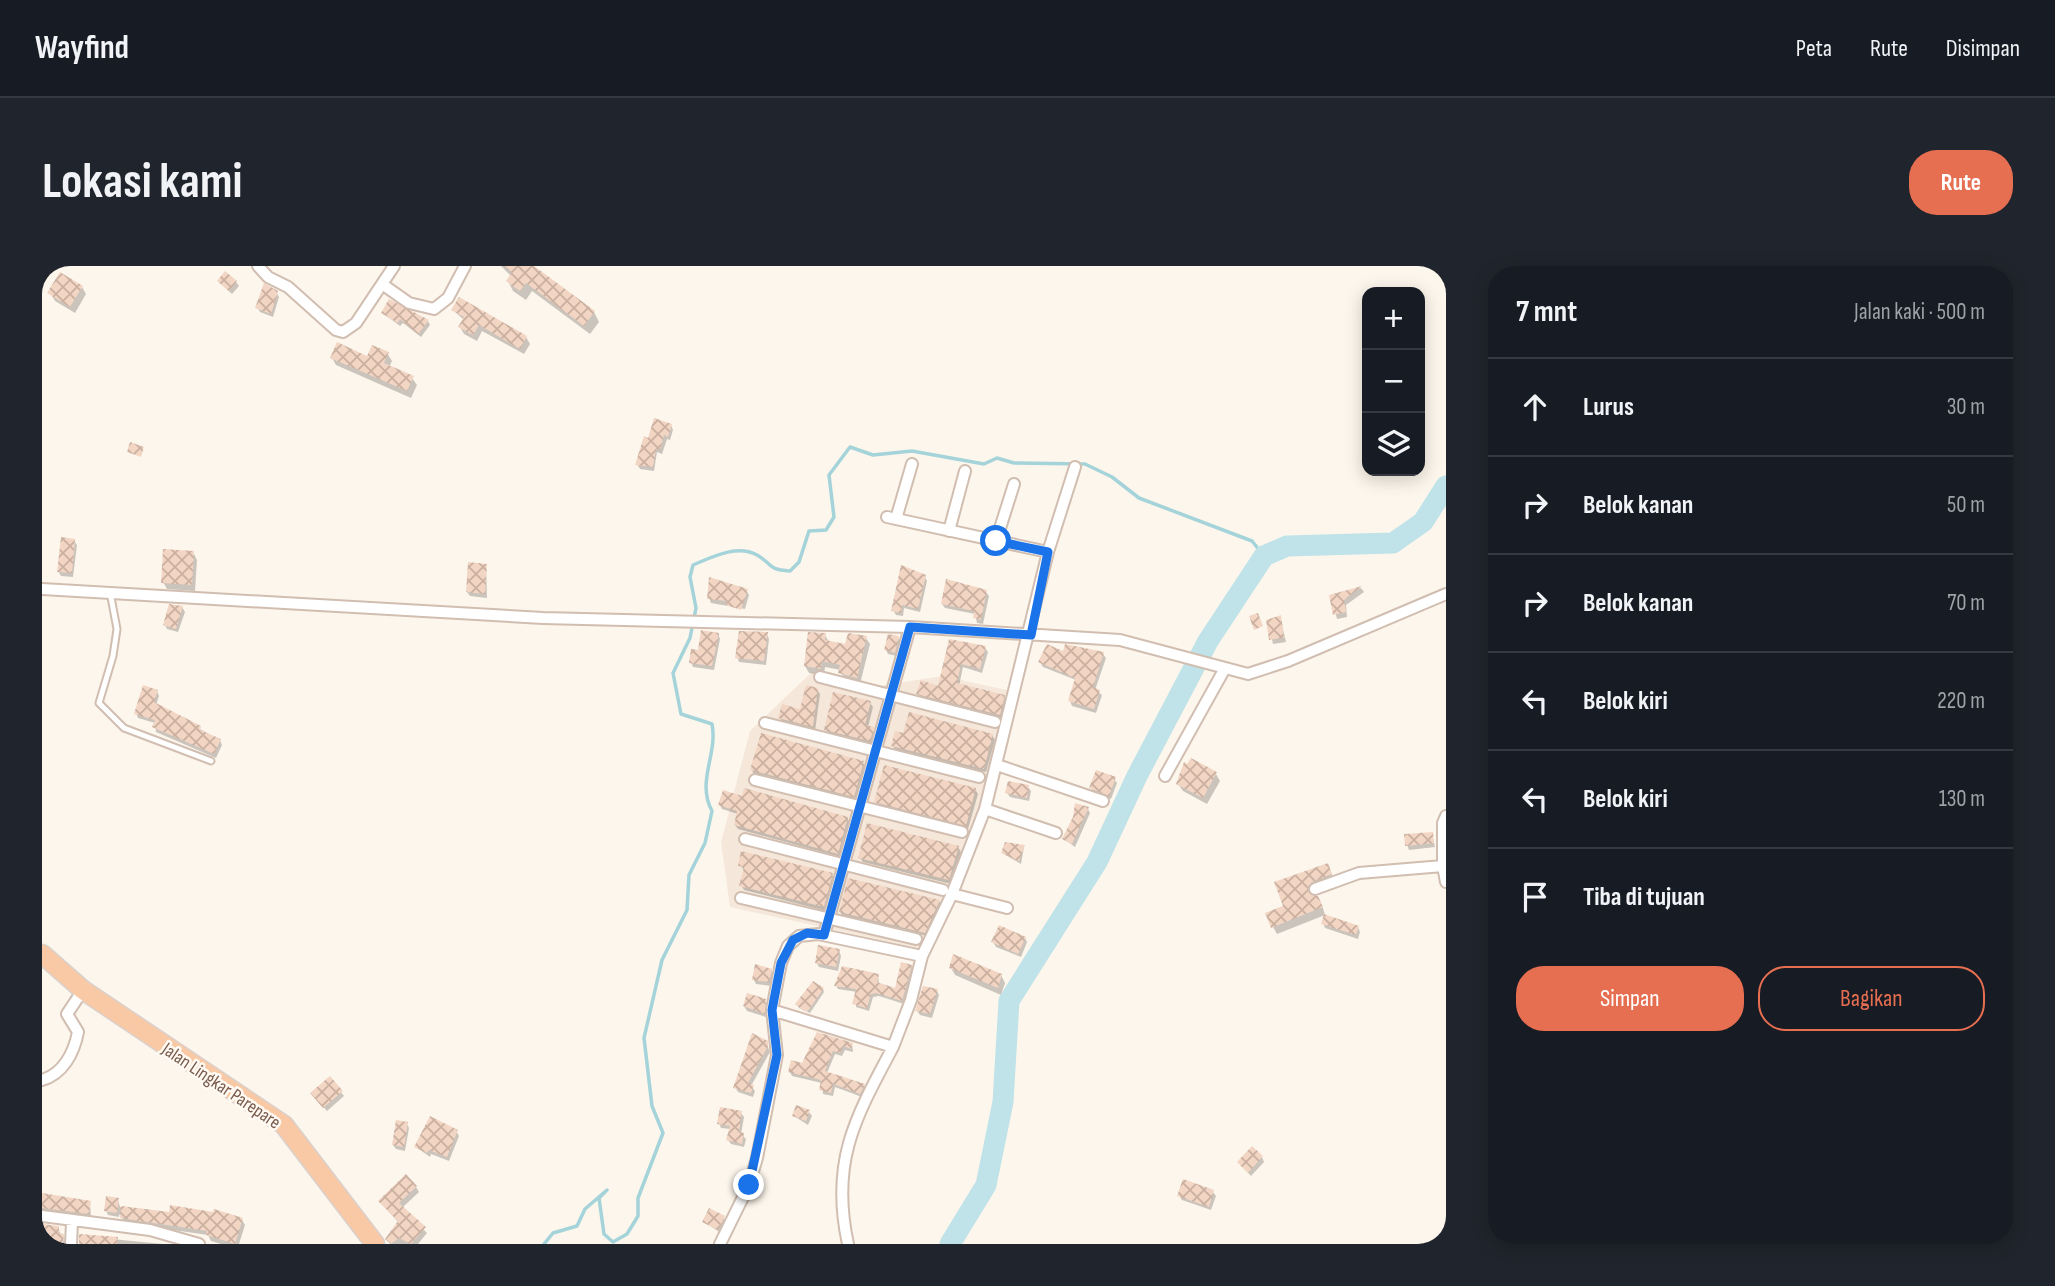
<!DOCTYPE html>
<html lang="id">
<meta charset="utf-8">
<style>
:root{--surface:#171b24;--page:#20242c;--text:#f1f3f6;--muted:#9ea1a6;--line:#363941;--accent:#e76f51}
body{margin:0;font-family:"Sofia Sans Condensed",sans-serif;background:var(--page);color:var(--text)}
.controls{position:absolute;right:21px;top:21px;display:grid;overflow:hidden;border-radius:14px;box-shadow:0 4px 18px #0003}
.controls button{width:63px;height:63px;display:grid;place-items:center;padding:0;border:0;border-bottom:2px solid var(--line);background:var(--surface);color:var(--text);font:35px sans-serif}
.stop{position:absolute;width:21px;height:21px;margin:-16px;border:5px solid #1a73e8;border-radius:50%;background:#fff}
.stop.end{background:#1a73e8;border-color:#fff;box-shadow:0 2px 7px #0008}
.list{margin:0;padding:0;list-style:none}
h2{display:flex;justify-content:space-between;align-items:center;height:91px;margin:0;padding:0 28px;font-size:30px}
h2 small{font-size:23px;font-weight:400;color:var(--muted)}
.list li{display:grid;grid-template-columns:46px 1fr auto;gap:21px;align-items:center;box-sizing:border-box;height:98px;padding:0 28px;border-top:2px solid var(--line)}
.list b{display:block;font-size:26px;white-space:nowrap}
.list em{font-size:23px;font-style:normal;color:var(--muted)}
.actions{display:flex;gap:14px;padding:21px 28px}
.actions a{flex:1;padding:16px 0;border:2px solid var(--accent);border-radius:28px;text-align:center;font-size:24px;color:var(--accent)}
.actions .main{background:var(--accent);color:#fff}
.icon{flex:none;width:38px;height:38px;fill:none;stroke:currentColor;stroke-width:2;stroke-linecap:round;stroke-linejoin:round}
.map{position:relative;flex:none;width:1404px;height:978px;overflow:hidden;border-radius:28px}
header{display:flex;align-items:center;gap:42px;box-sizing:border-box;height:98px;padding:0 35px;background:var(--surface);border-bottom:2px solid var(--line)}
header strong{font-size:33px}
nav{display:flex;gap:38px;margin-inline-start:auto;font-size:24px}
.intro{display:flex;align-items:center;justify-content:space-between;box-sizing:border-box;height:168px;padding:0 42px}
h1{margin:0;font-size:49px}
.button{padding:18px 32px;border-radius:28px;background:var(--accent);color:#fff;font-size:24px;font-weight:700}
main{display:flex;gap:42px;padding:0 42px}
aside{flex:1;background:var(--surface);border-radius:28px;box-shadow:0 4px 18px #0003}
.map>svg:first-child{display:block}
.residential{fill:#f5e8da}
.shadow{fill:#0003}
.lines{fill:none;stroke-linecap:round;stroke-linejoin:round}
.stream{stroke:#a5d3da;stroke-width:3.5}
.river{stroke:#bfe3e8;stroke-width:21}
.building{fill:url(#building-cross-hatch)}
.service-casing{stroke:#d1beb0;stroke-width:9}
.minor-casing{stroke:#d1beb0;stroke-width:14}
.trunk-casing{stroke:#dad1cd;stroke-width:21}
.service{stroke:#fff;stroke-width:5}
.minor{stroke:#fff;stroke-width:10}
.trunk{stroke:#f9c8a4;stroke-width:18}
.route{stroke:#1a73e8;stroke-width:9}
.labels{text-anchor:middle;stroke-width:5;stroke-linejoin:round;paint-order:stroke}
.street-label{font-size:19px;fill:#7a5c4d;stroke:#fffaf3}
</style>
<header>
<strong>Wayfind</strong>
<nav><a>Peta</a><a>Rute</a><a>Disimpan</a></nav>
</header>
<div class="intro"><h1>Lokasi kami</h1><a class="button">Rute</a></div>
<main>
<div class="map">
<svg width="1404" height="978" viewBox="0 0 1404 978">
<defs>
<pattern id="building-cross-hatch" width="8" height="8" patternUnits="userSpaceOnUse" patternTransform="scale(1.75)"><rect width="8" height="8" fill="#f3d5c3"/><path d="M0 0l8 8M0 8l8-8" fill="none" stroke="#cab0a1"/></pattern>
</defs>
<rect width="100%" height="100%" fill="#fdf6ec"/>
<path class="residential" d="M770 406 837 420 900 410 969 425 927 575 903 633 876 682 688 641 679 576 708 465Z"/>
<path class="shadow" d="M459 0H489L552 46 557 56 548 68 490 25 484 34 471 25 466 15 469 10Z
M177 16H194L197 20 190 28Z
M40 21 44 28 33 47 13 35 9 28Z
M234 26 237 31 231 51 218 46 215 41Z
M411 44 484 71 488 78 482 88 440 65 435 75 422 68 418 61 422 54Z
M341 47 386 55 388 59 379 71 361 57 358 60Z
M345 87 350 95 347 101 370 112 375 119 369 132 294 99 290 92H326Z
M629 159 631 164 628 174 625 173 620 188 615 186 612 205 598 203 595 198 607 174Z
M32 275 35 279 31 311 19 310 16 305Z
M151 286 155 294 153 325 125 323 121 316Z
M444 299 445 332 428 330 425 326Z
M883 311 885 315 878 346 862 342 861 350 854 349 851 344Z
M1319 322 1322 326 1304 339 1305 351 1295 353 1289 330Z
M704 324 707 329 703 343 669 337 667 332Z
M944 326 947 330 941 358 935 357 933 348 903 342 900 338Z
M140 341 143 346 136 366 125 363 123 359Z
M1238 351 1244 376 1231 378 1226 355Z
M676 368 678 373 672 404 651 401 649 396Z
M725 368 727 373 724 399 697 396 695 391Z
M783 369 787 376 804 380 824 372 828 378 818 418 802 414 799 404 783 401 782 409 767 407 763 400Z
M856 372 859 376 855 390 846 388 844 384Z
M908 375 943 382 946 386 940 407 921 401 917 420 962 430 964 435 960 452 879 432 876 427 897 422Z
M1022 387 1061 388 1064 392 1053 424 1060 429 1054 447 1030 440 1028 435 1034 414 1001 401 998 396Z
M775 424 778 428 773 465 741 456 738 452 759 445Z
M115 425 117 430 114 439 178 474 180 479 174 492 114 466 113 457 96 452 94 447Z
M828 437 831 441 826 461 833 467 830 479 787 468 784 464Z
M950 469 953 474 944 506 854 485 851 480Z
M821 497 824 501 814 534 712 509 710 504Z
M1174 508 1178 515 1165 538 1141 525 1136 518Z
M1072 513 1075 517 1069 533 1052 526 1049 522Z
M986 521 989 525 987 535 968 531 965 527Z
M933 523 936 528 926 563 837 540 834 536Z
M701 532 805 552 808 556 798 591 696 563 693 559 696 548 680 543 678 539Z
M1046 543 1048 547 1033 581 1022 573Z
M1390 567 1393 581 1367 584 1365 579Z
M916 581 919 586 909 618 821 596 818 592Z
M982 581 979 598 960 587Z
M698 599 790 609 793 613 784 645 702 624 699 619 703 605Z
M1289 606 1293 616 1273 623 1268 631 1280 639 1283 649 1235 668 1231 661 1243 641 1235 618Z
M897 635 900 639 885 670 801 650 798 646Z
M1281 657 1316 661 1318 666 1316 673 1283 662Z
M983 672 985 676 979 691 954 681 951 676Z
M797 685 799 690 796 705 777 701 774 696Z
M869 700 871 704 862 738 837 730 831 731 827 745 814 741 815 726 796 723 794 719 836 709 837 718 854 724Z
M909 702 959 709 963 717 959 729 913 709Z
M729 704 731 709 729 720 714 718 712 714Z
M781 723 782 726 768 747 757 742 755 738Z
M895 725 897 729 890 752 878 749 875 745Z
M723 735 724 751 705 745 702 740Z
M776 768 810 778 811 786 803 784 800 790 793 788 785 807 822 819 824 823 820 831 793 821 791 830 781 828 780 817 750 810 748 806 761 799Z
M724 776 728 786 709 820 713 825 711 831 696 826 693 821Z
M299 826 302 830 285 845 273 832Z
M767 846 770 850 766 859 752 850Z
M699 847 702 851 699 868 704 873 702 881 689 878 686 874 689 863 679 862 677 857Z
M365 858 367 862 363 885 354 883 351 879Z
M414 865 417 870 407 895 389 888 388 891 374 881Z
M1220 891 1222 896 1209 910 1197 897Z
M374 921 377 926 360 942 385 967 376 978H348L345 973 357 957 338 936Z
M1171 926 1174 930 1169 944 1140 934 1137 930Z
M0 930 48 937 49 951 0 944Z
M76 934 78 941 200 954 203 959 197 978H179L169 975 166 969 83 957 77 948V951L66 949 64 944Z
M682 952 684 956 679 967 662 956Z
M0 961 16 962 23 978H0Z
M39 970 121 978H38Z"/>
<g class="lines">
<path class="stream" d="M502 978 511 967 535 960 543 943 565 924 557 932 562 968 571 976 585 968 596 950V932L621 867 610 840 602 772 620 694 645 644 647 609 663 577 670 545C654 515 676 489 670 458L639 448 631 407 648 372 654 342 648 311 651 299C670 291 695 278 715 289 732 299 724 303 748 305L757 296 767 265 784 264 792 251 787 209 808 181 831 189 870 185 942 198 955 192 972 197 1043 198 1070 211 1097 232 1210 275 1222 290"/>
<path class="river" d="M908 978 944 919 961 836 967 735 1055 596 1095 510 1166 375 1222 290 1245 280 1351 277 1381 256 1404 220"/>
</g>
<path class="building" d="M462 0H492L553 45 542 60 484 17 478 25 464 15 470 6Z
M183 5 195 15 187 25 175 15Z
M18 6 41 20 28 41 5 27Z
M222 17 236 25 229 48 213 42Z
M417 31 485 70 478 83 437 59 431 69 416 61 422 51 409 44Z
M347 33 387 54 376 68 358 53 356 57 339 47Z
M295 76 325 90 330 79 347 86 342 97 372 110 365 125 288 92Z
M612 152 630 158 626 171 622 169 618 184 614 183 611 201 593 199 602 170 606 172Z
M88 176 102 181 99 191 85 186Z
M19 271 33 273 30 307 15 306Z
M121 283 152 285 150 319 119 317Z
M426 296 445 298 443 328 424 326Z
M859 299 884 309 876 343 860 339 859 347 849 345Z
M667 311 706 323 699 344 684 339 685 335 665 333Z
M904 313 945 324 939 354 931 352 932 345 899 338Z
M1320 320 1302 334 1304 346 1291 349 1287 329Z
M127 338 141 340 134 363 121 359Z
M1216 347 1221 360 1212 364 1207 350Z
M1239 349 1242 372 1227 374 1224 354Z
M659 364 677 367 670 400 647 397 649 383 656 384Z
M697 365 726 366 722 395 693 392Z
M766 366 784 367 783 374 803 378 806 367 825 370 815 412 796 407 798 399 780 395 779 403 762 400Z
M846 368 857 370 853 387 842 384Z
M907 373 944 380 938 403 919 398 915 417 963 429 958 449 874 428 879 414 896 420Z
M1005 378 1021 385 1023 378 1062 386 1051 421 1058 424 1052 443 1026 435 1033 412 996 396Z
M101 419 116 424 112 436 159 460 158 464 179 473 172 488 110 461 113 454 92 448Z
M764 419 776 422 771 461 736 452 740 438 758 443Z
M791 426 829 435 823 459 832 461 828 475 782 464Z
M867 446 951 468 942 503 849 480 853 465 861 467Z
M719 467 822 495 812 531 708 504Z
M1149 492 1175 506 1161 532 1134 518 1142 496 1145 498Z
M842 499 934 522 924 560 832 536Z
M1054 504 1074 511 1067 530 1047 522Z
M966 515 987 519 985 532 963 527Z
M702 522 806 551 796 588 692 559 695 545 676 539 681 524 700 530Z
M1033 537 1047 541 1030 578 1020 573 1031 551Z
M825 557 917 580 907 614 816 592Z
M1391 566 1392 577 1363 580 1362 568Z
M963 576 983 579 977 595 959 587Z
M699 585 791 607 782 641 697 620 702 601 696 600Z
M1286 597 1290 608 1270 616 1265 622 1269 629 1276 630 1281 641 1229 662 1223 647 1241 640 1232 616Z
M806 612 898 634 883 667 797 646Z
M1282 648 1317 660 1314 669 1279 658Z
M957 659 984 671 976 688 949 676Z
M776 679 798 683 794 701 773 697Z
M911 688 960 708 956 722 907 702Z
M859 696 870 699 860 735 834 727 829 728 825 742 810 738 814 723 792 720 800 700 837 708 835 716 853 722Z
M713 698 730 703 727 716 710 714Z
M771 715 782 722 766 745H762L753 738Z
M881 720 896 723 888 748 873 745Z
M705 727 724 733 723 748 701 740Z
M775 766 811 777 809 783 801 780 798 787 791 785 783 805 823 818 818 828 791 818 789 827 777 824 779 814 746 806 749 794 760 797Z
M710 767 726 775V780L706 817 712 819 709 827 691 822Z
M288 810 301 825 281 842 268 827Z
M754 839 768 844 764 855 750 850Z
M678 841 700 845 697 866 702 867 700 878 684 874 688 860 675 858Z
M388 850 416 864 405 891 387 884 385 887 372 881Z
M354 854 366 856 362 881 350 879Z
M1210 880 1221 890 1206 907 1195 896Z
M364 908 375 920 357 937 384 961 369 978 357 972 349 978 343 973 356 955 336 935Z
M1141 913 1172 924 1167 941 1135 930Z
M0 927 49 935 47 948 0 942Z
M64 930 77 932 75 947 62 945Z
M128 939 171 946 172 943 201 952 193 978 164 969 165 965 78 952 79 940 127 946Z
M667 942 683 950 676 964 660 956Z
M0 958 17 960V967L22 968 21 978H8V973H0Z
M37 968 76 971 75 978H37Z"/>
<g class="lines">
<g class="service-casing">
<path id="service" d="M68 326 75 363 71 390 57 437 82 462 169 495"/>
</g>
<g class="minor-casing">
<path id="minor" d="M216 0 226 11 246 21 294 64 301 66 314 57 340 18 367 37 392 43 406 32 423 0
M340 18 352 0
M845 251 1006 286
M854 253 870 198
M907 265 923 205
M954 275 972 218
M0 323 501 352 868 361 1078 374 1206 408 1246 395 1404 328
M778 411 953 456
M723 457 937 511
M955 499 1061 535
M1123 510 1182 404
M713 514 920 566
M943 543 1014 567
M703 573 901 624
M1401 600 1404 616
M1273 623 1317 607 1401 600V557L1404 550
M910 628 965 642
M699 632 874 673
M782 669 868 361
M730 744 851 781 869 734 880 690
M0 814C21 808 32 787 36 766L25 748 41 724
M0 950 108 964 157 978
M29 978 30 956
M678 978 707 919 715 892 735 789 730 744 739 697 746 680 757 670 776 668 880 690 910 628 943 543 1006 286 1033 201
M806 978C788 896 813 852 851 781"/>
</g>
<g class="trunk-casing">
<path id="trunk" d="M0 688 41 724 242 859 333 978"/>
</g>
<use href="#service" class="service"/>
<use href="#minor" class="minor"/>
<use href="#trunk" class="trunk"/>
</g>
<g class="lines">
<path class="route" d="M707 919 735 789 730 744 739 697 751 674 765 667 782 669 868 361 989 369 1006 286 954 275"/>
</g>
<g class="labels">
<g class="street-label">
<text transform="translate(180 819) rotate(34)" y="7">Jalan Lingkar Parepare</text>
</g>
</g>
</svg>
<div class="controls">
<button>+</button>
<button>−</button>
<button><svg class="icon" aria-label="layers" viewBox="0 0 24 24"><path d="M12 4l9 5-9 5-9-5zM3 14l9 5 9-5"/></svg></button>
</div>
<div class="stop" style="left:954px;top:275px"></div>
<div class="stop end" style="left:707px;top:919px"></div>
</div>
<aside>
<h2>7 mnt<small>Jalan kaki · 500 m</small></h2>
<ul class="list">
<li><svg class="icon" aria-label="ahead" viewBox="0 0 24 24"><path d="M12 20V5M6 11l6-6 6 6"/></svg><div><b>Lurus</b></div><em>30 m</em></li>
<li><svg class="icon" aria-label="right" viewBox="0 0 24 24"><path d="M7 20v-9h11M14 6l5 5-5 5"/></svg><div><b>Belok kanan</b></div><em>50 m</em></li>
<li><svg class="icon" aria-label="right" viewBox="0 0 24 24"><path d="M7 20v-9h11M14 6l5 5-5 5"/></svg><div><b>Belok kanan</b></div><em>70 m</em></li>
<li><svg class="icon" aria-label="left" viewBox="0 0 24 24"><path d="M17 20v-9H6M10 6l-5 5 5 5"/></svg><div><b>Belok kiri</b></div><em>220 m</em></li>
<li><svg class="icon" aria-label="left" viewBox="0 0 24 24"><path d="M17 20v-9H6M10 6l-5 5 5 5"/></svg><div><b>Belok kiri</b></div><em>130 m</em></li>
<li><svg class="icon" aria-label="arrive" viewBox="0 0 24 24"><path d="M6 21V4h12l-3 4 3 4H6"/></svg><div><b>Tiba di tujuan</b></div></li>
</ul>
<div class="actions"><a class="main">Simpan</a><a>Bagikan</a></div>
</aside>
</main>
